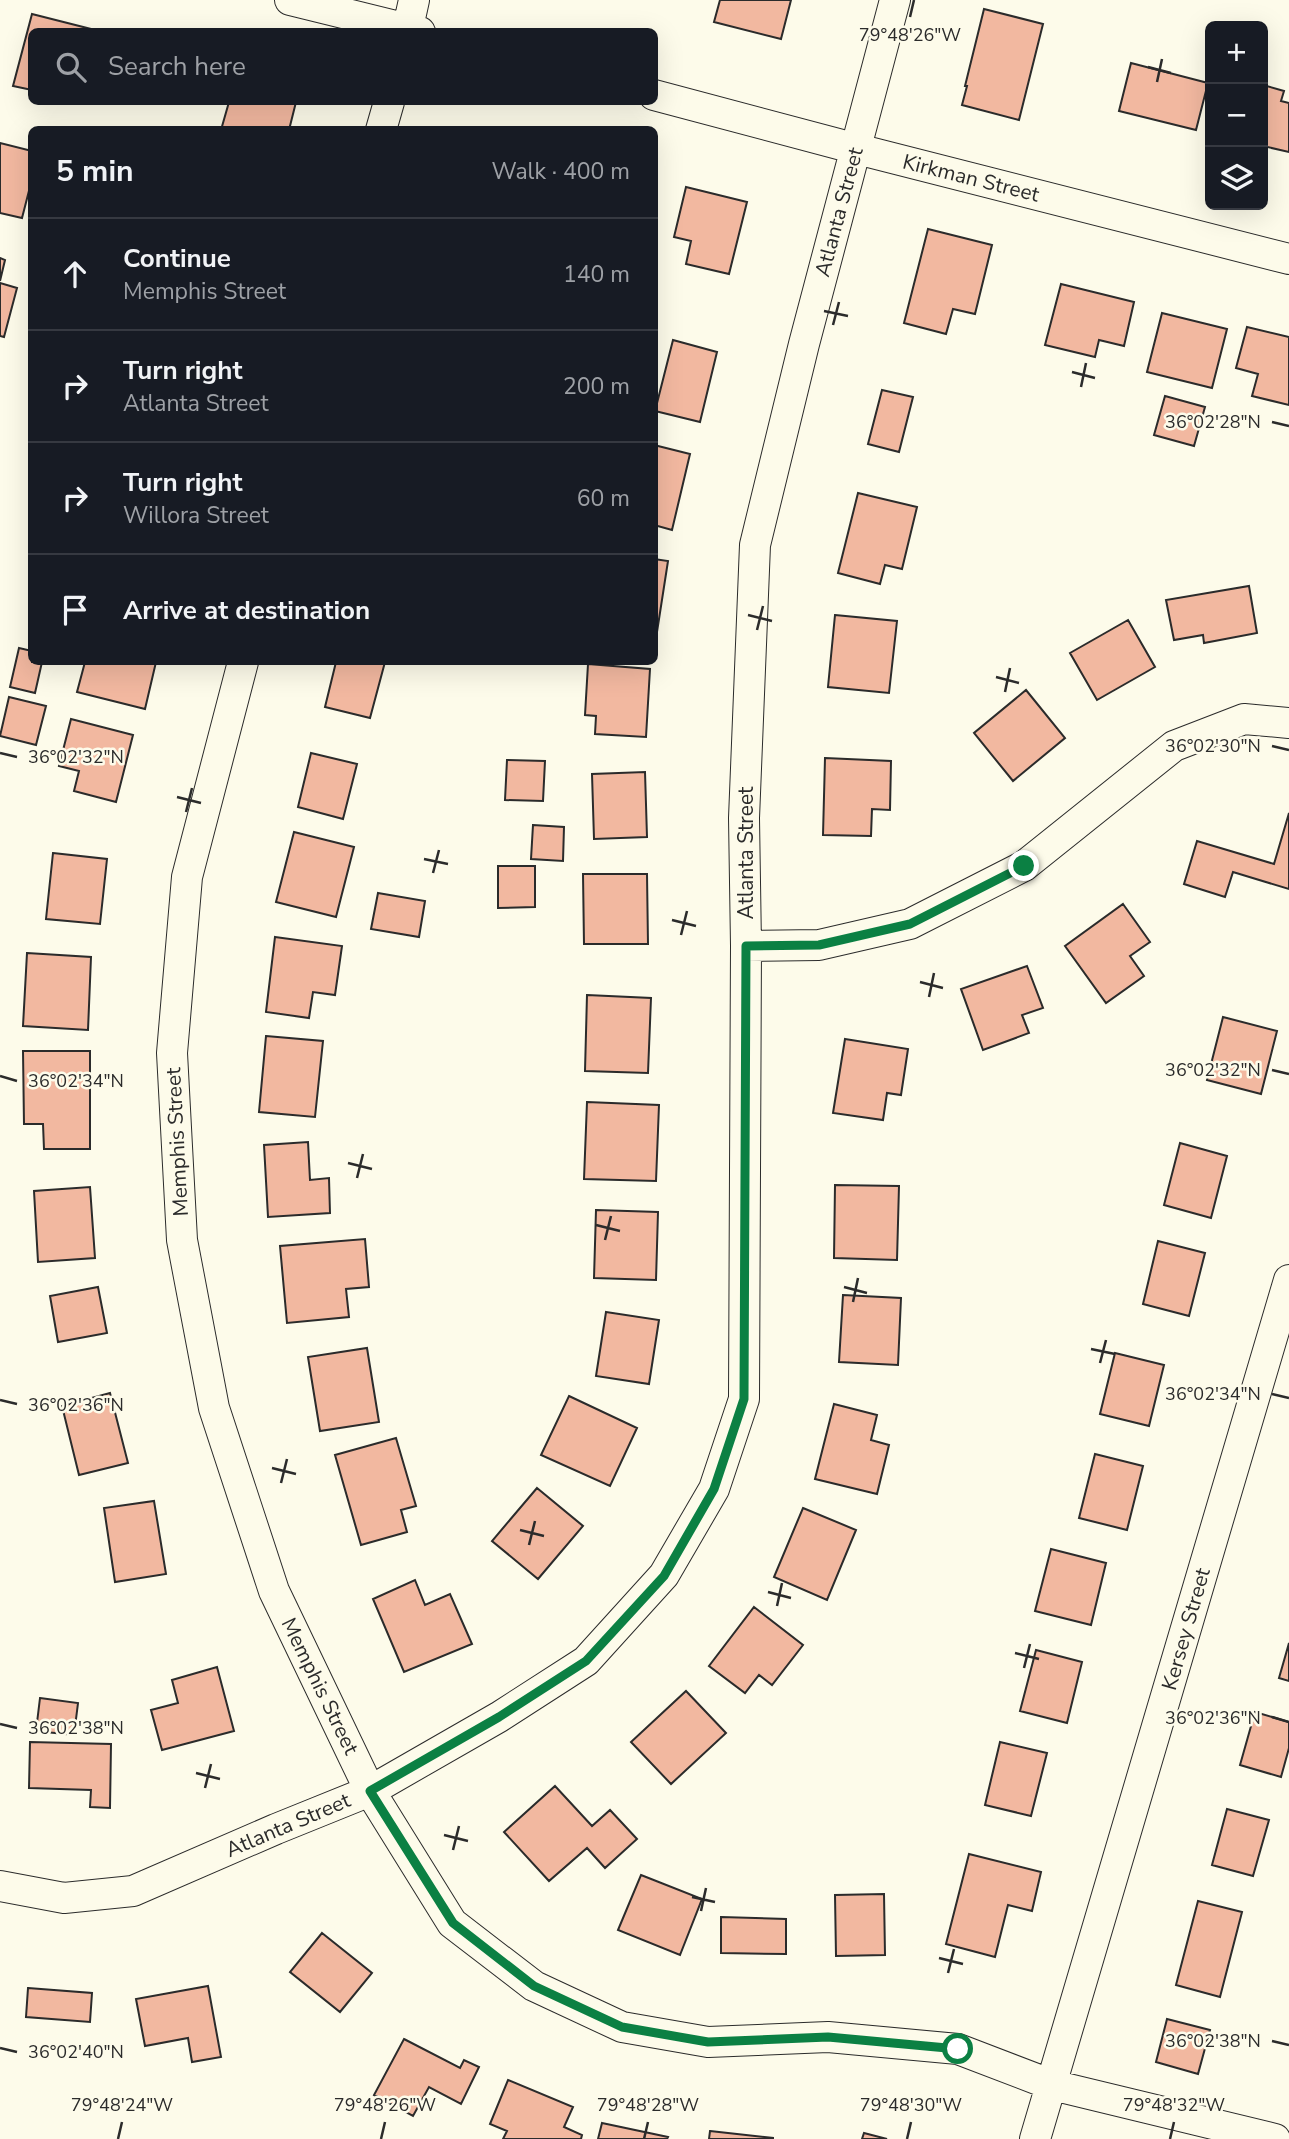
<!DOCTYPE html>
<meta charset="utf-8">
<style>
:root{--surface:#171b24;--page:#20242c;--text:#f1f3f6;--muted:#9ea1a6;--line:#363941}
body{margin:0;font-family:"Nunito Sans",sans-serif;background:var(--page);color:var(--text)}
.controls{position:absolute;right:21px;top:21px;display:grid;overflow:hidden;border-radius:10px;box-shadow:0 7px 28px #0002}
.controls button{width:63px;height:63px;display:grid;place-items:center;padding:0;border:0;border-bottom:2px solid var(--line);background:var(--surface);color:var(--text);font:35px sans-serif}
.stop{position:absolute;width:21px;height:21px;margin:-16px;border:5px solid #0b8043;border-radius:50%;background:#fff}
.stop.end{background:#0b8043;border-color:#fff;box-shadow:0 2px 7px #0008}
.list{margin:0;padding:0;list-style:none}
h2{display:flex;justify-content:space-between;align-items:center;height:91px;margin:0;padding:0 28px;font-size:30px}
h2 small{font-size:23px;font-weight:400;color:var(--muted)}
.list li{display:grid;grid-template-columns:46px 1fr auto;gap:21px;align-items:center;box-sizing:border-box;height:112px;padding:0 28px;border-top:2px solid var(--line)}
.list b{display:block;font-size:26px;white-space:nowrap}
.list p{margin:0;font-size:23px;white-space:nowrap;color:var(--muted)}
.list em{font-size:23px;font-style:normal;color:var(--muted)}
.icon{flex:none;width:38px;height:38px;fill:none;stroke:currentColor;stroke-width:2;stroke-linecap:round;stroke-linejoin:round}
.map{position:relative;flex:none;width:1289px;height:2139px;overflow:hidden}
.search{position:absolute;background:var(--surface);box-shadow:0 7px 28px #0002;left:28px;top:28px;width:630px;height:77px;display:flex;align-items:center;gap:18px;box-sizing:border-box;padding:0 24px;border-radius:10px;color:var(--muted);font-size:26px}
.panel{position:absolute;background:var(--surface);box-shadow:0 7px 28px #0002;left:28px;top:126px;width:630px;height:539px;border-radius:10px}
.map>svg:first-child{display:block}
.building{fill:#f2b8a0;stroke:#2b2b2b;stroke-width:2}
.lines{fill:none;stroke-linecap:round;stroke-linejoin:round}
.minor-casing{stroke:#2b2b2b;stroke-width:32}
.minor{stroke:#fdfbea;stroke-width:30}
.route{stroke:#0b8043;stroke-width:9}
.ticks{fill:none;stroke:#2b2b2b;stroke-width:2.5}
.labels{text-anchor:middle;stroke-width:5;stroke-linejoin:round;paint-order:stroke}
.street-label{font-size:21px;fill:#2b2b2b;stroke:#fdfbea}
.ticks-label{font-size:18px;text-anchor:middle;fill:#2b2b2b;stroke:#fdfbea;stroke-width:5;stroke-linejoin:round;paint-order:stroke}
</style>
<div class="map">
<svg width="1289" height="2139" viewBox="0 0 1289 2139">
<rect width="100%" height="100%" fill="#fdfbea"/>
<path class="building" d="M720 0H791L781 39 714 22Z
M984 9 1043 24 1019 120 962 105 967 86H965Z
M32 14 103 32H32V90L13 86Z
M1131 63 1208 83 1196 130 1119 111Z
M1263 85 1284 91 1281 101 1289 103V152L1263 146Z
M229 102H296L289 130H221Z
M0 143 32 151V179L22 218 0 213Z
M686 187 747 202 729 274 686 264 691 241 674 237Z
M928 229 992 245 975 314 953 309 946 334 904 323Z
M0 258 5 260 0 281Z
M0 283 17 288 4 337 0 336Z
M1061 284 1134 302 1124 346 1099 340 1095 357 1045 345Z
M1162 313 1227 329 1212 388 1147 372Z
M1247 327 1289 337V405L1252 396 1258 374 1236 368Z
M673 340 717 352 700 422 655 411Z
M882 390 913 397 899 452 868 444Z
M1165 396 1205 407 1194 446 1154 435Z
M654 445 690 454 672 530 654 525Z
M858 493 917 507 902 569 885 565 880 584 838 573Z
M654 559 668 561 657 632H654Z
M1249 586 1257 633 1204 643 1203 635 1174 640 1166 600Z
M835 615 897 621 889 693 828 687Z
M1128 620 1155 667 1097 700 1070 653Z
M19 648 32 651V662H42L35 693 10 687Z
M85 662H156L145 709 77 692Z
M336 662H385L370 718 325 707Z
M588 664 650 669 646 737 595 734 596 716 585 715Z
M1026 690 1065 738 1013 781 974 733Z
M9 697 46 706 36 745 0 736Z
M71 719 133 735 116 802 74 791 79 771 59 766Z
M311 753 357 764 343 819 298 807Z
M825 758 891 761 890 810 872 809 871 836 823 835Z
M507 760 545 761 543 801 505 800Z
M645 772 647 837 594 839 592 774Z
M1289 813V889L1233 872 1225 897 1184 884 1197 841 1274 864Z
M533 825 564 827 563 861 531 859Z
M294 832 354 847 336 917 276 902Z
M53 853 107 859 100 924 46 919Z
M498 866H535V907L498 908Z
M583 874H647L648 944H584Z
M378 893 425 901 419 937 371 929Z
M1123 904 1150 942 1130 956 1144 976 1106 1003 1065 946Z
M275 937 342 946 335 995 313 992 309 1018 266 1012Z
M27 953 91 957 88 1030 23 1026Z
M1027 966 1043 1008 1022 1015 1029 1033 983 1050 961 989Z
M587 995 651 998 648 1073 585 1071Z
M1223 1017 1277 1031 1261 1094 1207 1080Z
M266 1036 323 1041 315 1117 259 1112Z
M845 1039 908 1049 901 1095 887 1093 883 1120 833 1113Z
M23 1051H90V1149H44L43 1124H24Z
M587 1102 659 1105 656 1181 584 1179Z
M308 1142 310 1180 329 1178 330 1213 268 1217 264 1145Z
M1180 1143 1227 1156 1211 1218 1164 1205Z
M835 1185 899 1186 897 1260 834 1258Z
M90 1187 95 1258 38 1262 34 1191Z
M596 1210 658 1212 656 1280 594 1278Z
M365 1239 369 1287 346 1289 349 1317 287 1323 280 1246Z
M1158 1241 1205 1253 1189 1316 1143 1304Z
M98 1287 107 1333 58 1342 50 1296Z
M843 1295 901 1298 898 1365 839 1362Z
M606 1312 659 1320 649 1384 596 1376Z
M367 1348 379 1422 320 1431 308 1357Z
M1115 1353 1164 1365 1149 1426 1100 1414Z
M110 1393 128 1463 79 1475 62 1406Z
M569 1396 637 1428 610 1486 541 1455Z
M834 1404 877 1415 871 1440 889 1445 877 1494 815 1479Z
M396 1438 416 1506 401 1510 407 1532 361 1545 335 1455Z
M1095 1454 1143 1466 1127 1530 1079 1518Z
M537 1488 583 1526 538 1579 492 1541Z
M154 1501 166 1574 115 1582 104 1508Z
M803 1508 856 1530 827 1600 774 1577Z
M1051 1549 1106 1563 1091 1625 1035 1611Z
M415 1580 425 1605 450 1594 472 1644 404 1672 373 1599Z
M754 1607 803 1645 772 1685 759 1675 745 1693 709 1666Z
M1289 1643V1681L1279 1678Z
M1036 1650 1082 1662 1067 1723 1020 1711Z
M217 1667 234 1731 162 1750 151 1710 178 1703 172 1680Z
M686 1691 726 1733 671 1784 631 1742Z
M40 1698 78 1703 74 1735 36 1731Z
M1255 1712 1289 1722V1748L1281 1777 1240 1765Z
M30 1742 111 1744 110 1808 90 1807 91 1790 29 1788Z
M1000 1742 1047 1753 1031 1816 985 1805Z
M555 1786 592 1826 610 1810 637 1839 605 1868 587 1848 549 1881 504 1832Z
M1227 1809 1269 1820 1253 1876 1212 1865Z
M969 1854 1041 1872 1032 1911 1008 1905 995 1957 946 1944Z
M641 1875 702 1899 680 1955 618 1930Z
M884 1894 885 1955 836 1956 835 1895Z
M1198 1901 1242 1912 1220 1997 1176 1985Z
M721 1917 786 1919V1954L721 1953Z
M322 1933 372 1973 340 2012 290 1972Z
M208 1986 221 2057 192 2062 188 2038 145 2046 136 1999Z
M28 1988 92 1993 90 2022 26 2017Z
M1167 2019 1210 2030 1198 2074 1156 2062Z
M404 2039 460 2068 464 2060 479 2067 461 2104 429 2087 413 2116 374 2095Z
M508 2080 573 2107 564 2127 582 2135 581 2139H503L507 2131 490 2124Z
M602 2123 668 2137 667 2139H598Z
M710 2131 773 2138V2139H709Z
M864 2133 887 2139H862Z"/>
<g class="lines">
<g class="minor-casing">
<path id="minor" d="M290 0 420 32
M407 32 414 0
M654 95 857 149 1289 259
M381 130 389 102
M243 662 187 877 172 1053 182 1240 214 1408 274 1591 370 1791 452 1923 534 1986 622 2027 708 2042 828 2037 958 2049 1052 2085 1275 2139
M746 946 819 945 910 924 1024 866 1174 746 1244 719 1289 723
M0 1886 64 1898 133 1891 276 1829 370 1791 499 1717 586 1661 664 1575 714 1489 744 1399 746 946 744 818 755 545 804 344 895 0
M1035 2139 1289 1280"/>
</g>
<use href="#minor" class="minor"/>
</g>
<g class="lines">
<path class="route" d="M958 2049 828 2037 708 2042 622 2027 534 1986 453 1923 370 1791 499 1717 586 1661 664 1576 714 1489 744 1399 746 946 819 945 910 924 1024 866"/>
</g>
<path class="ticks" d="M910 17 914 0M1148 67 1171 73M1157 82 1162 59M824 311 848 316M833 325 839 302M1072 372 1095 378M1081 387 1086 363M1272 422 1289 426M748 615 772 621M757 630 763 606M996 677 1019 683M1005 692 1010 668M1272 746 1289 750M0 753 17 757M177 797 201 803M186 812 192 788M424 859 448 864M433 873 439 850M672 920 696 926M681 935 687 911M920 982 943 988M929 997 934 973M1272 1070 1289 1074M0 1076 17 1081M348 1163 372 1169M357 1178 363 1154M596 1225 620 1231M605 1240 611 1216M844 1287 867 1293M853 1302 858 1278M1091 1349 1115 1354M1100 1363 1106 1340M1272 1394 1289 1398M0 1400 17 1404M272 1468 296 1474M281 1483 287 1459M520 1530 544 1536M529 1545 535 1521M768 1592 791 1598M777 1606 782 1583M1015 1653 1039 1659M1024 1668 1030 1644M1272 1717 1289 1722M0 1724 17 1728M196 1773 220 1779M205 1788 211 1764M444 1835 468 1841M453 1850 459 1826M692 1897 715 1902M701 1911 706 1888M939 1958 963 1964M948 1973 954 1949M1272 2041 1289 2045M0 2048 17 2052M118 2139 122 2122M381 2139 385 2122M644 2139 648 2122M907 2139 911 2122M1170 2139 1174 2122"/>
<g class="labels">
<g class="street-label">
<text transform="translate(971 178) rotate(14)" y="7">Kirkman Street</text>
<text transform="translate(839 212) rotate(-75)" y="7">Atlanta Street</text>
<text transform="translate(746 853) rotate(-90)" y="7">Atlanta Street</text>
<text transform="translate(177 1142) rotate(-93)" y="7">Memphis Street</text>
<text transform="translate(1186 1629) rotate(-74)" y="7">Kersey Street</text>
<text transform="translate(320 1686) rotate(64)" y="7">Memphis Street</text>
<text transform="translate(288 1825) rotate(-23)" y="7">Atlanta Street</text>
</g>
</g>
<g class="ticks-label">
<text x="910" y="41">79°48'26"W</text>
<text x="1213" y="428">36°02'28"N</text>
<text x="1213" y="752">36°02'30"N</text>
<text x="76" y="763">36°02'32"N</text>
<text x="1213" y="1076">36°02'32"N</text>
<text x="76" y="1087">36°02'34"N</text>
<text x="1213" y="1400">36°02'34"N</text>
<text x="76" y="1411">36°02'36"N</text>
<text x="1213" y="1724">36°02'36"N</text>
<text x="76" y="1734">36°02'38"N</text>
<text x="1213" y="2047">36°02'38"N</text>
<text x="76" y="2058">36°02'40"N</text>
<text x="122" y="2111">79°48'24"W</text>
<text x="385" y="2111">79°48'26"W</text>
<text x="648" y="2111">79°48'28"W</text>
<text x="911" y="2111">79°48'30"W</text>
<text x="1174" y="2111">79°48'32"W</text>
</g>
</svg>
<div class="controls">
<button>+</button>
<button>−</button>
<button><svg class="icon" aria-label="layers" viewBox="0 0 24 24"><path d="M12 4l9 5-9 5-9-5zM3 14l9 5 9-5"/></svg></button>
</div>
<div class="stop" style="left:958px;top:2049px"></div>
<div class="stop end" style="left:1024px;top:866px"></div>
<div class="search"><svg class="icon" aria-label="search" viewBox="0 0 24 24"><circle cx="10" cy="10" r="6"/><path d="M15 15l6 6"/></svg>Search here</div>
<section class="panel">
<h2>5 min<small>Walk · 400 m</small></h2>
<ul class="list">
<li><svg class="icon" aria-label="ahead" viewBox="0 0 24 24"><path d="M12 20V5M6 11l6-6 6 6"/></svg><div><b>Continue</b><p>Memphis Street</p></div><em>140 m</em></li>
<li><svg class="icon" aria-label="right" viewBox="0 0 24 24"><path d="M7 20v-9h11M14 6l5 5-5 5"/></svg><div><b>Turn right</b><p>Atlanta Street</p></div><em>200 m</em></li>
<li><svg class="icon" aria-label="right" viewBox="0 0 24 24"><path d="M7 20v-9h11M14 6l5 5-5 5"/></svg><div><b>Turn right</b><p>Willora Street</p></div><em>60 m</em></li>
<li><svg class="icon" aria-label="arrive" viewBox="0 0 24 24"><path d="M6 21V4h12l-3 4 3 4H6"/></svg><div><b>Arrive at destination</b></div></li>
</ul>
</section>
</div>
